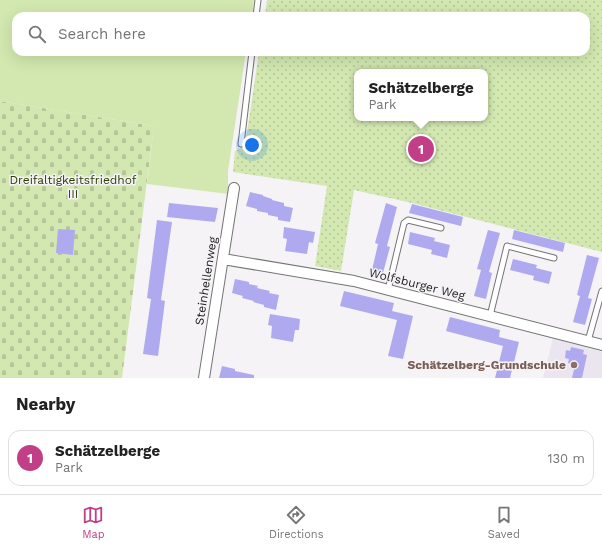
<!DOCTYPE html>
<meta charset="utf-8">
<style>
:root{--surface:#fff;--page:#f6f6f6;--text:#222;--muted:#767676;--line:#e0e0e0;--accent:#c13f86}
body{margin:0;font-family:"Work Sans",sans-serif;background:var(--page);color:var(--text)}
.you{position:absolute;left:252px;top:145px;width:14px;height:14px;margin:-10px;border:3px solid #fff;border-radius:50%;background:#1a73e8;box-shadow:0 0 0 6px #1a73e833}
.badge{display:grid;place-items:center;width:26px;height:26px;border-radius:50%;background:var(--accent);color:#fff;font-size:13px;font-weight:700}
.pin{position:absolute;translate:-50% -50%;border:2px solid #fff;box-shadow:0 1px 4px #0006}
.popup{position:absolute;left:354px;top:69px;width:134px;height:52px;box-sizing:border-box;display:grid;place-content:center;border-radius:8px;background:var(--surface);filter:drop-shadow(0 1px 3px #0005);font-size:13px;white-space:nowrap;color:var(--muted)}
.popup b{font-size:15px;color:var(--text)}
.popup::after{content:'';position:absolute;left:50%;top:100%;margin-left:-8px;border:8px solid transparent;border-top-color:var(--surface)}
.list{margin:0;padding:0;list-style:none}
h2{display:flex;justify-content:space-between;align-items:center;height:52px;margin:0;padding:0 16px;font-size:17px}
h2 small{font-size:13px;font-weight:400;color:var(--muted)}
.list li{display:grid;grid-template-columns:26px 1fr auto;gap:12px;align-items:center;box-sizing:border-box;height:56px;margin:0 8px 8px;padding:0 8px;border:1px solid var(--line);border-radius:12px}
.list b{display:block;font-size:15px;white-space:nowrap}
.list p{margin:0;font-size:13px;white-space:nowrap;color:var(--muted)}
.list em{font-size:13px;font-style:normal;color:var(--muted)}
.icon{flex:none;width:22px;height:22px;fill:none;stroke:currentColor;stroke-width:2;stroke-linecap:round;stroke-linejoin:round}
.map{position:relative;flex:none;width:602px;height:378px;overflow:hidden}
.search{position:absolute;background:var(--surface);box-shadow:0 4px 16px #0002;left:12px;right:12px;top:12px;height:44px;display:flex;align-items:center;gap:10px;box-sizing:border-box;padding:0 14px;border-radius:12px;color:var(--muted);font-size:15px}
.sheet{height:116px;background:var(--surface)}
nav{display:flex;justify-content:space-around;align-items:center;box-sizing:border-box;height:56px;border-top:1px solid var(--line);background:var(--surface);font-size:11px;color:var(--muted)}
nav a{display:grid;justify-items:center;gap:2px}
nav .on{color:var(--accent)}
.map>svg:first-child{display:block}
.built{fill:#eae5ee}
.grass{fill:url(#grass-dots);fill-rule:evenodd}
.cemetery{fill:url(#cemetery-stones)}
.park{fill:#d2e8b0}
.building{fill:#afaaf0}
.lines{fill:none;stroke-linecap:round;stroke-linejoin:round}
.service-casing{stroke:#747375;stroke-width:7}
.minor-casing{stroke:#747375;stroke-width:12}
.service{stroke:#fff;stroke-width:5}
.minor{stroke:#fff;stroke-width:10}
.education-dot{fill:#8d6e63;stroke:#f5f3f6;stroke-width:1.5}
.labels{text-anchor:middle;stroke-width:3;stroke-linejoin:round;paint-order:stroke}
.park-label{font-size:12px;fill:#2d3d08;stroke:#f5f3f6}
.street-label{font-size:12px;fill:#1a1a1b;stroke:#f5f3f6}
.education-label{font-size:12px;font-weight:bold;fill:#785e54;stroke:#f5f3f6;text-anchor:end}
</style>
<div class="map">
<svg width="602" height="378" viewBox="0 0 602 378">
<defs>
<pattern id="grass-dots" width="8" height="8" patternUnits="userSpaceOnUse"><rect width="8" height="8" fill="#d2e8b0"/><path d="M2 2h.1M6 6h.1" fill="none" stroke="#b4c697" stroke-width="1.8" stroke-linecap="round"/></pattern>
<pattern id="cemetery-stones" width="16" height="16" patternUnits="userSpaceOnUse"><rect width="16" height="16" fill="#d2e8b0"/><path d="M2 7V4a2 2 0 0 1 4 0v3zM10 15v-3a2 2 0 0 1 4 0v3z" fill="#b4c697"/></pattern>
</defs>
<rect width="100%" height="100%" fill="#f5f3f6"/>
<path class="built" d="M553 338 602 352V378H543Z"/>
<path class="grass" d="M267 0H602V252L412 203 354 190 341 271 315 266 327 186 233 172 235 151 245 146 259 52H586V16H265ZM357 72H485V118H357Z"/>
<path class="cemetery" d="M0 101 154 126 122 378H0Z"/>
<path class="park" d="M0 0H254L252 16H16V52H246L228 171V183L229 194 147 184 154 126 0 101Z"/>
<path class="building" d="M250 192 263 195V196L272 199V200L284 203V206L293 208 290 222 278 220V217L268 215V213L257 211V209L246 206Z
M169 203 218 208 215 222 167 217Z
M386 203 397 207 387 246 390 247 383 273 372 270 378 244 375 243Z
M412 204 463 217 461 226 409 213Z
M157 220 172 222 161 300 165 301 158 356 143 354 151 299 147 298Z
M284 227 315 232 313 243 309 242 307 254 285 251 287 239 283 238Z
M58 229 75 230 73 255 56 253Z
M488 230 500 233 489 272 492 273 486 299 474 296 481 270 477 269Z
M514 230 565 243 563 252 512 239Z
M410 232 435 238 434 241 450 245 447 258 431 254 432 250 408 244Z
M587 255 599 258 588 298 592 299 585 325 573 322 580 296 577 295Z
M513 259 537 265 536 268 552 272 549 284 533 280 534 276 510 270Z
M235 279 249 282V284L258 286 257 288 270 291 269 293 279 295 276 310 264 307V305L253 302 254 301 242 298 243 296 232 293Z
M344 291 394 303 392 311 413 316 403 359 388 356 397 320 340 306Z
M270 314 300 319 299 330H295L293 342 271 338 272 326 268 325Z
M450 317 500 330 499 337 519 342 510 378H495L503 346 446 331Z
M571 347 584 350 583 354 587 355 582 378H572L575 365 568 363 569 359 565 358 566 350 570 351Z
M222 366 235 369V371L254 375V378H219Z"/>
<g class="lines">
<g class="service-casing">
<path id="service" d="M256 16 258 0
M241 144 252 52
M388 290 404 223 408 220 441 228
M490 316 507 246 554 258
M588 341 602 291"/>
</g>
<g class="minor-casing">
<path id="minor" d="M223 259 354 281 602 345
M204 378 234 188"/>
</g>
<use href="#service" class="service"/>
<use href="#minor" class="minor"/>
</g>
<circle class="education-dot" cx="574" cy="365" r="4"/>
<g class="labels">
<g class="park-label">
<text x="73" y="184">Dreifaltigkeitsfriedhof<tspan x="73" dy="14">III</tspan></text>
</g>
<g class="street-label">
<text transform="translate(206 281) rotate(-81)" y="4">Steinhellenweg</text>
<text transform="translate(417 284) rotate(14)" y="4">Wolfsburger Weg</text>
</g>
<g class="education-label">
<text x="566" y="369">Schätzelberg-Grundschule</text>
</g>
</g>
</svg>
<div class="you"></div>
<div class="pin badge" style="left:421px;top:149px">1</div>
<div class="popup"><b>Schätzelberge</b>Park</div>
<div class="search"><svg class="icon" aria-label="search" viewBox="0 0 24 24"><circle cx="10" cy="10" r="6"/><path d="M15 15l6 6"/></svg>Search here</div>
</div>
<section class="sheet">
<h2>Nearby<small></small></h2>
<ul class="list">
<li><span class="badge">1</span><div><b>Schätzelberge</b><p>Park</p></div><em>130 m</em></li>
</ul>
</section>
<nav>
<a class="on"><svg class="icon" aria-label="map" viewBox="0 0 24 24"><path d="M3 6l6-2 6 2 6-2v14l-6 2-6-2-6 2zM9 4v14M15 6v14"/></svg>Map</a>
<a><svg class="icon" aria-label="directions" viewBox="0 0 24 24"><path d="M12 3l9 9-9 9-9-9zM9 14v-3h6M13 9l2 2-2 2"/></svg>Directions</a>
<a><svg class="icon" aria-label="saved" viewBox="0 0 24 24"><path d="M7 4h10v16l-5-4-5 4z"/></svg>Saved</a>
</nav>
